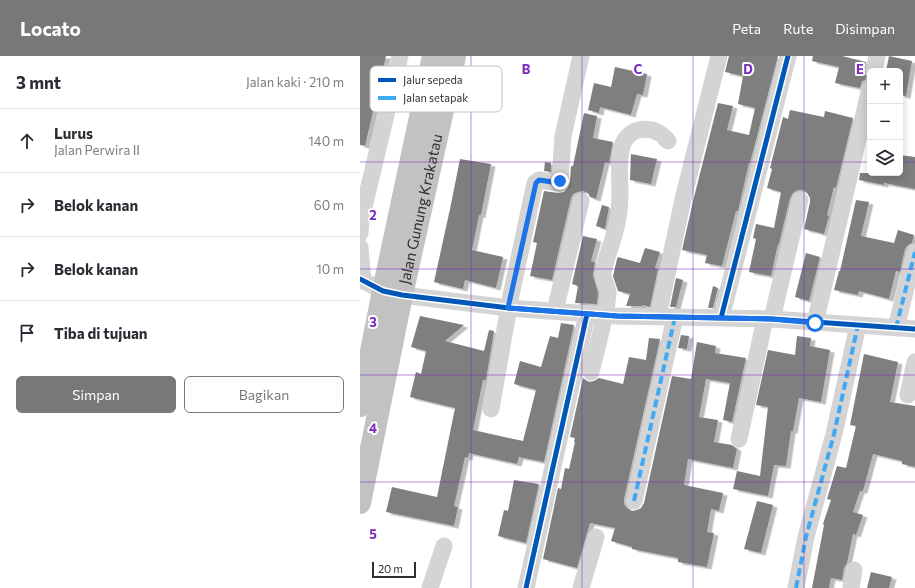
<!DOCTYPE html>
<html lang="id">
<meta charset="utf-8">
<style>
:root{--surface:#fff;--page:#f7f7f7;--text:#2b2b33;--muted:#7c7c81;--line:#e1e1e2;--accent:#787878}
body{margin:0;font-family:Commissioner,sans-serif;background:var(--page);color:var(--text)}
.controls{position:absolute;right:12px;top:12px;display:grid;overflow:hidden;border-radius:6px;box-shadow:0 2px 10px #0003}
.controls button{width:36px;height:36px;display:grid;place-items:center;padding:0;border:0;border-bottom:1px solid var(--line);background:var(--surface);color:var(--text);font:20px sans-serif}
.scale{position:absolute;left:12px;bottom:10px;width:44px;box-sizing:border-box;padding-left:4px;border:2px solid #303030;border-top:0;font-size:11px;line-height:14px;white-space:nowrap;color:#303030;-webkit-text-stroke:3px #fff;paint-order:stroke}
.stop{position:absolute;width:12px;height:12px;margin:-9px;border:3px solid #1a73e8;border-radius:50%;background:#fff}
.stop.end{background:#1a73e8;border-color:#fff;box-shadow:0 1px 4px #0008}
.list{margin:0;padding:0;list-style:none}
h2{display:flex;justify-content:space-between;align-items:center;height:52px;margin:0;padding:0 16px;font-size:17px}
h2 small{font-size:13px;font-weight:400;color:var(--muted)}
.list li{display:grid;grid-template-columns:26px 1fr auto;gap:12px;align-items:center;box-sizing:border-box;height:64px;padding:0 16px;border-top:1px solid var(--line)}
.list b{display:block;font-size:15px;white-space:nowrap}
.list p{margin:0;font-size:13px;white-space:nowrap;color:var(--muted)}
.list em{font-size:13px;font-style:normal;color:var(--muted)}
.actions{display:flex;gap:8px;padding:12px 16px}
.actions a{flex:1;padding:9px 0;border:1px solid var(--accent);border-radius:6px;text-align:center;font-size:14px;color:var(--accent)}
.actions .main{background:var(--accent);color:#fff}
.icon{flex:none;width:22px;height:22px;fill:none;stroke:currentColor;stroke-width:2;stroke-linecap:round;stroke-linejoin:round}
.map{position:relative;flex:none;width:555px;height:532px;overflow:hidden}
header{display:flex;align-items:center;gap:24px;box-sizing:border-box;height:56px;padding:0 20px;background:var(--accent);color:#fff}
header strong{font-size:19px}
nav{display:flex;gap:22px;margin-inline-start:auto;font-size:14px}
main{display:flex}
aside{flex:1;background:var(--surface)}
.map>svg:first-child{display:block}
.building{fill:#7f7f7f;filter:url(#shadow)}
.lines{fill:none;stroke-linecap:round;stroke-linejoin:round}
.minor{stroke:#d4d4d4;stroke-width:17}
.highway{stroke:#c2c2c2;stroke-width:22}
.quiet{stroke:#3fa9f5;stroke-width:4;stroke-dasharray:8 4;stroke-linecap:butt}
.cycleway-casing{stroke:#fff;stroke-width:8}
.cycleway{stroke:#0057b8;stroke-width:5}
.route{stroke:#1a73e8;stroke-width:5}
.grid{fill:none;stroke:#7b2cbf;stroke-width:1;stroke-opacity:0.55}
.labels{text-anchor:middle;stroke-width:4;stroke-linejoin:round;paint-order:stroke}
.street-label{font-size:15px;fill:#303030;stroke:#fff}
.key{fill:#fff;stroke:#c1c1c1;stroke-width:1}
.key-label{font-size:11px;fill:#303030}
.grid-label{font-size:13px;text-anchor:middle;font-weight:bold;fill:#7b2cbf;stroke:#fff;stroke-width:4;stroke-linejoin:round;paint-order:stroke}
</style>
<header>
<strong>Locato</strong>
<nav><a>Peta</a><a>Rute</a><a>Disimpan</a></nav>
</header>
<main>
<aside>
<h2>3 mnt<small>Jalan kaki · 210 m</small></h2>
<ul class="list">
<li><svg class="icon" aria-label="ahead" viewBox="0 0 24 24"><path d="M12 20V5M6 11l6-6 6 6"/></svg><div><b>Lurus</b><p>Jalan Perwira II</p></div><em>140 m</em></li>
<li><svg class="icon" aria-label="right" viewBox="0 0 24 24"><path d="M7 20v-9h11M14 6l5 5-5 5"/></svg><div><b>Belok kanan</b></div><em>60 m</em></li>
<li><svg class="icon" aria-label="right" viewBox="0 0 24 24"><path d="M7 20v-9h11M14 6l5 5-5 5"/></svg><div><b>Belok kanan</b></div><em>10 m</em></li>
<li><svg class="icon" aria-label="arrive" viewBox="0 0 24 24"><path d="M6 21V4h12l-3 4 3 4H6"/></svg><div><b>Tiba di tujuan</b></div></li>
</ul>
<div class="actions"><a class="main">Simpan</a><a>Bagikan</a></div>
</aside>
<div class="map">
<svg width="555" height="532" viewBox="0 0 555 532">
<defs>
<filter id="shadow"><feDropShadow dx="4.5" dy="2.5" stdDeviation="0" flood-color="#0004"/></filter>
</defs>
<rect width="100%" height="100%" fill="#fff"/>
<path class="building" d="M0 0H26L5 90 0 89Z
M369 0H418L390 107H389L378 155H376L362 210 345 207 347 199 322 194 334 141 358 47 373 50 367 74 389 79 395 52 378 48 383 20 365 16Z
M453 0H482L506 6 504 13 506 20 505 24 502 25 500 32 475 27 479 11 452 5Z
M529 0 552 5 546 40 540 39V15H526Z
M255 11 287 18 283 39 277 38 271 59 240 51 239 57 228 54 234 27 251 31Z
M430 54 464 61 465 55 493 62 476 132 474 131 467 159 469 160 464 178 444 173 450 146V142L447 137 443 134H438L433 137 430 142 419 188H418L411 220 389 216 396 183 393 182 396 168 414 172 421 136 407 132 412 113 410 112 423 61 428 63Z
M224 57 237 60 233 82 253 86 249 107 245 106 236 143 230 141 228 137 223 135 218 136 213 138 211 142 192 224 170 220 177 187 173 186 184 135 198 137 204 136 208 131 210 126 211 110H213Z
M271 98 297 103 291 128 270 124Z
M540 99 555 101V133L524 127V129L499 124 500 117H540Z
M100 103 131 108 121 159H119L112 194 143 201 136 232 105 224 103 233 74 226 90 153Z
M185 106 191 107V116L184 115Z
M496 144 509 146 501 180 534 187 538 174 554 179 552 187 548 189 545 193 540 216 536 215 529 243 499 235 498 239 474 234 479 215H480Z
M242 149 249 151 245 173 236 170Z
M223 180 237 183 231 205 235 206 233 219 238 237 237 248 215 247 218 230 212 228Z
M285 192 300 196 295 212 298 213 290 251 283 249 282 250H266L270 238 258 235 253 220 257 203 258 201 280 207Z
M446 197 460 201 449 245 435 241Z
M316 222 323 224 316 251H310Z
M353 230 358 232 353 252H348Z
M60 260 104 269 85 285 124 295 129 274 134 275 126 324H123L113 374 163 385 176 334 154 328 160 305 181 311 190 280 198 282 201 267 214 269 184 406 159 401 157 408 109 397 108 402 105 401 94 450 98 451 94 470 26 456 32 431 77 441 95 352 50 341 56 316 61 318 66 295 51 291Z
M321 279 329 280 327 293 318 292Z
M437 280 451 282 450 290 470 294 461 346 439 342 433 375H431L426 410 414 409 408 440 373 433 377 415 400 420 408 351 396 349 408 294 435 299Z
M289 282 300 283 264 443V448L267 452 272 455 277 454 281 452 284 447 312 320 331 323 337 286 356 290 355 297 386 302 372 366 363 364 370 327 346 323 339 361 358 364 354 386 372 389 377 393 373 412 328 403 324 429 363 437 359 455 351 453 347 476 354 477 347 511 318 506V502L272 493V491L251 485 255 472 230 467 217 512 183 503 198 432 201 433 205 412 209 413 215 386H214L215 382 210 381 223 322 229 326 234 325 239 322 263 328 269 301 286 304Z
M504 298 538 306 530 346 555 350V411L542 408V405L513 398 503 435H500L493 456 503 459 496 479 493 478 487 507 484 512 482 524 471 522 469 532H452L464 469 463 468 471 444 467 443 477 410 486 412 496 370 490 369Z
M154 424 179 428 166 487 138 480 144 454 148 455Z
M397 445 413 449 401 497 384 493Z
M511 516 532 521 529 532H507Z"/>
<g class="lines">
<path class="minor" d="M514 15 517 0
M30 42 62 51
M0 177 1 164 40 0
M0 191 3 225
M0 223 23 235 42 239 149 252 257 260 412 263 555 273
M195 255 221 145
M298 260 324 139 359 0
M361 262 428 0
M412 263 440 144
M455 267 510 32
M536 272 555 196
M231 316C237 290 245 265 248 239 249 230 242 225 243 216 246 201 252 189 255 175 259 162 260 149 260 136 260 120 256 92 268 80 276 72 290 71 299 77 302 78 305 82 308 85
M548 339 555 306
M131 353 151 239 175 127 179 124 199 127 200 125 203 80 221 0
M379 383 405 263
M274 445 315 261
M70 532 84 490
M166 532 227 258
M221 532 236 481
M436 532 446 481 474 378 498 269
M491 532 494 514"/>
<g class="highway">
<path d="M0 350 23 235 73 0"/>
<path id="s1" d="M0 447 42 239 95 0"/>
</g>
<path class="quiet" d="M536 272 555 196
M274 445 315 261
M436 532 446 481 474 378 498 269"/>
<g class="cycleway-casing">
<path id="cycleway" d="M0 223 23 235 42 239 149 252 257 260 412 263 555 273
M361 262 428 0
M166 532 227 258"/>
</g>
<use href="#cycleway" class="cycleway"/>
</g>
<g class="lines">
<path class="route" d="M200 125 199 127 179 124 176 127 148 252 257 260 412 263 455 267"/>
</g>
<path class="grid" d="M111 0V532M222 0V532M333 0V532M444 0V532M0 106H510M540 106H555M0 213H555M0 319H555M0 426H555"/>
<g class="labels">
<g class="street-label">
<text dy="5" stroke="none"><textPath href="#s1" startOffset="300">Jalan Gunung Krakatau</textPath></text>
</g>
</g>
<rect x="10" y="10" width="132" height="46" rx="6" class="key"/>
<rect x="18" y="22" width="18" height="4" fill="#0057b8"/>
<rect x="18" y="40" width="18" height="4" fill="#3fa9f5"/>
<g class="key-label">
<text x="43" y="28">Jalur sepeda</text>
<text x="43" y="46">Jalan setapak</text>
</g>
<g class="grid-label">
<text x="166" y="18">B</text>
<text x="278" y="18">C</text>
<text x="388" y="18">D</text>
<text x="500" y="18">E</text>
<text x="13" y="164">2</text>
<text x="13" y="271">3</text>
<text x="13" y="377">4</text>
<text x="13" y="483">5</text>
</g>
</svg>
<div class="controls">
<button>+</button>
<button>−</button>
<button><svg class="icon" aria-label="layers" viewBox="0 0 24 24"><path d="M12 4l9 5-9 5-9-5zM3 14l9 5 9-5"/></svg></button>
</div>
<div class="scale">20 m</div>
<div class="stop" style="left:455px;top:267px"></div>
<div class="stop end" style="left:200px;top:125px"></div>
</div>
</main>
